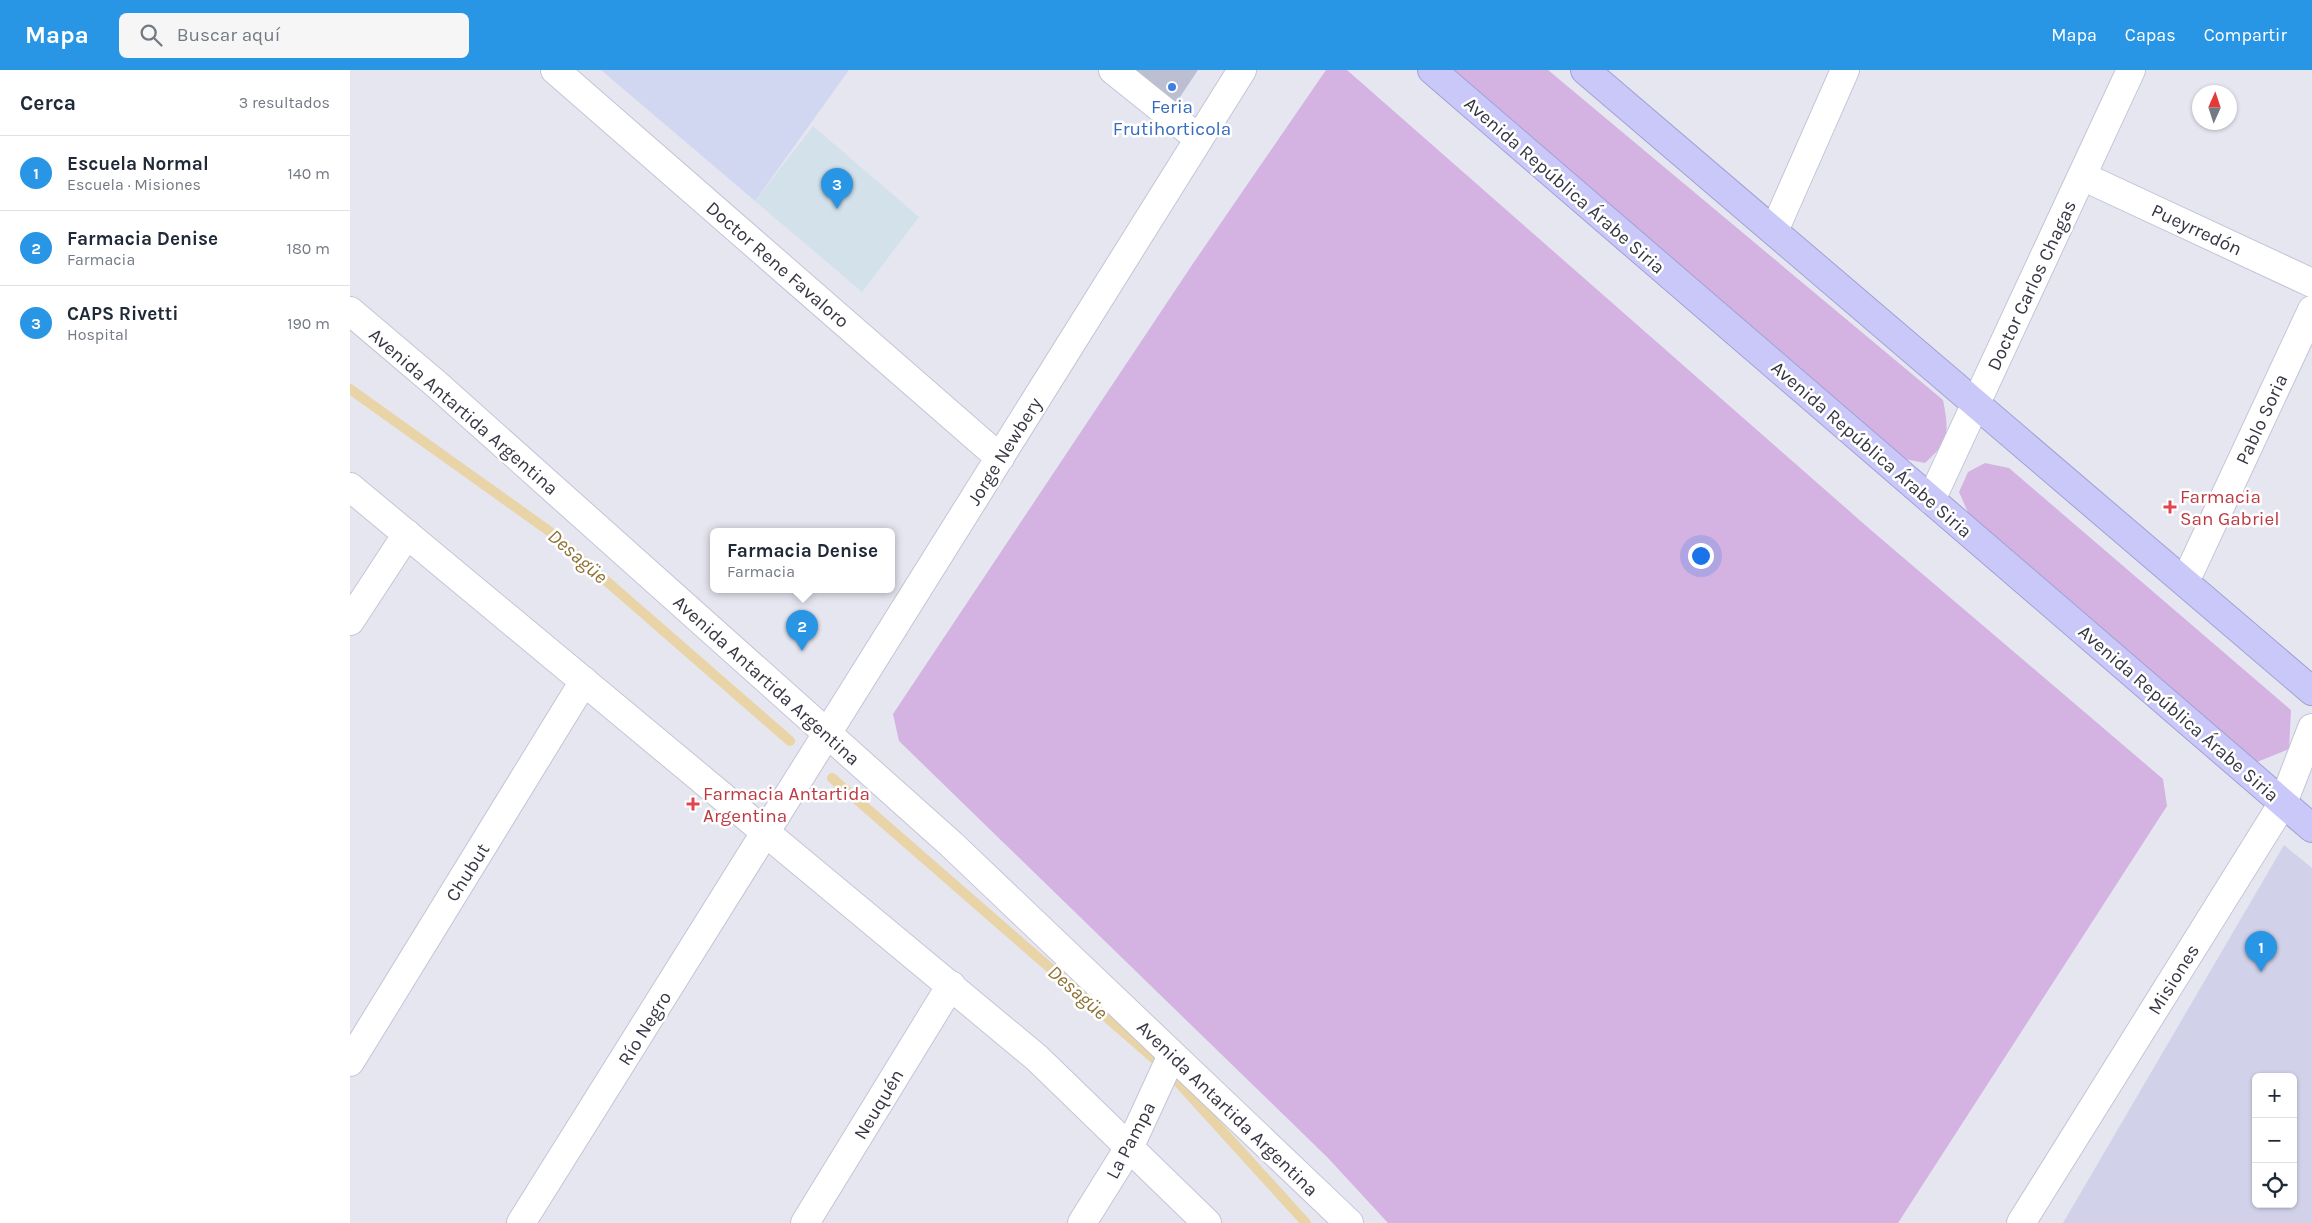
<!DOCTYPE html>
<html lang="es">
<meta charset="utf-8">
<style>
:root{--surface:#fff;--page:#f6f6f7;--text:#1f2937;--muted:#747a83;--line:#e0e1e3;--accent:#2996e5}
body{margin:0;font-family:Karla,sans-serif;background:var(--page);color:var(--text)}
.controls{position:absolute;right:15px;bottom:15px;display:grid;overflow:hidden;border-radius:8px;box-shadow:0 1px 4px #0004}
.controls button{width:45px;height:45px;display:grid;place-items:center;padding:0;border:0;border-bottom:1px solid var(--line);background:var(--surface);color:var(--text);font:25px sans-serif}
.compass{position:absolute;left:1842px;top:15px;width:45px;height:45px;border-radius:50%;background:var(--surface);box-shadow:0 1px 4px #0004;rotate:3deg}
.you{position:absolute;left:1350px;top:485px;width:18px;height:18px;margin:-12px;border:4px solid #fff;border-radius:50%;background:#1a73e8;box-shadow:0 0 0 8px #1a73e833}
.badge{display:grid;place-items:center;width:32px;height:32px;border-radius:50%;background:var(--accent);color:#fff;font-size:16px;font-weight:700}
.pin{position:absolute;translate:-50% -41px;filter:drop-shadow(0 1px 2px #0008)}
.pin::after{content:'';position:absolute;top:26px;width:18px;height:15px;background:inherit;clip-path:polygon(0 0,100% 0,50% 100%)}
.popup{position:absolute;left:360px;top:458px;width:185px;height:65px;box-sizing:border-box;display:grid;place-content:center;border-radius:8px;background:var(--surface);filter:drop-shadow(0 1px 4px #0005);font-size:16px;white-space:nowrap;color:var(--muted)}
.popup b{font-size:19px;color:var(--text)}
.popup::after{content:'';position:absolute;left:50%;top:100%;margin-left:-10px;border:10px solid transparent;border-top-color:var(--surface)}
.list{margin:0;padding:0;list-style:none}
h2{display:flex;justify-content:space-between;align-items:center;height:65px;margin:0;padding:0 20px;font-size:21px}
h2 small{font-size:16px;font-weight:400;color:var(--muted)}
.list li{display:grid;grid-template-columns:32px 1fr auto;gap:15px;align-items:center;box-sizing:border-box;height:75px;padding:0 20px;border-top:1px solid var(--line)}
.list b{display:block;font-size:19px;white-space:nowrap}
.list p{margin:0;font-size:16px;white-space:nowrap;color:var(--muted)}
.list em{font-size:16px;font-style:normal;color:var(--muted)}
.icon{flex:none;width:28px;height:28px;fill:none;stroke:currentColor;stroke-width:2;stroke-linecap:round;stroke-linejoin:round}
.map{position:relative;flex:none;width:1962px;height:1153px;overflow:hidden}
header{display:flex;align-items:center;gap:30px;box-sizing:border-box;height:70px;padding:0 25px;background:var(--accent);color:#fff}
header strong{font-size:24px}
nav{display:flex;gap:28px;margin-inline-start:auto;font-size:18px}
.search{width:350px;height:45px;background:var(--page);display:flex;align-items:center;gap:12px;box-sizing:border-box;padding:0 18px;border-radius:8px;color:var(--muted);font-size:19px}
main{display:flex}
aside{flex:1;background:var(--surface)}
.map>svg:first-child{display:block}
.commercial{fill:#d2d7f1}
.education{fill:#d1d1e9;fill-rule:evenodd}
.medical{fill:#d3e1ea}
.green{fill:#d4b2e2}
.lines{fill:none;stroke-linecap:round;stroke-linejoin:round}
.stream{stroke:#e9d4a7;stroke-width:10}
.building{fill:#bcbfd2}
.minor-casing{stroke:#c3c5d7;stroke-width:30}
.tertiary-casing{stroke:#c3c5d7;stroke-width:30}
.secondary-casing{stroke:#a1a0d6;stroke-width:30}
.minor{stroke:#fff;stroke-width:28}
.tertiary{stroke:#fff;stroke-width:28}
.secondary{stroke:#c9c8f9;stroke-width:28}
.shop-dot{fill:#3f7fe0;stroke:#fff;stroke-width:2}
.health-dot{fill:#e0444e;stroke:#fff;stroke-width:2}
.labels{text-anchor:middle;stroke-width:5;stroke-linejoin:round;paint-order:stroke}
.shop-label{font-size:19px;fill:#366cbe;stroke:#fff}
.street-label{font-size:19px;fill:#363743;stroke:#fff}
.health-label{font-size:19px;fill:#be3a42;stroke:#fff;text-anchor:start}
.water-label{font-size:20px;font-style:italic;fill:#8e7233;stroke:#fff}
</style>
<header>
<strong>Mapa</strong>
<div class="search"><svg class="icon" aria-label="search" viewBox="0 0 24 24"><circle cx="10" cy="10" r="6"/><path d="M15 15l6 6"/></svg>Buscar aquí</div>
<nav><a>Mapa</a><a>Capas</a><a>Compartir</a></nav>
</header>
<main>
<aside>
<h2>Cerca<small>3 resultados</small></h2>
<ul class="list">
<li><span class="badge">1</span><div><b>Escuela Normal</b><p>Escuela · Misiones</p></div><em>140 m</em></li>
<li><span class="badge">2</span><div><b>Farmacia Denise</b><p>Farmacia</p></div><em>180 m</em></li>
<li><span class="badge">3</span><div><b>CAPS Rivetti</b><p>Hospital</p></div><em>190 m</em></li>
</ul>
</aside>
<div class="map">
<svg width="1962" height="1153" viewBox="0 0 1962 1153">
<rect width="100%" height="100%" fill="#e6e6f1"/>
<path class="commercial" d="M251 0H499L405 131Z"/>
<path class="education" d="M1934 775 1962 798V1153H1713ZM1906 1007H1943V1134H1906Z"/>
<path class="medical" d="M463 56 569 147 512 222 405 131Z"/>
<path class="green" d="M976 0H997L1522 461 1813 709 1817 736 1548 1153H1038L978 1088 549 671 543 644 842 195Z
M1094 0H1198L1593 330C1599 361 1600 371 1575 393L1550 388Z
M1635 393 1659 398 1941 640 1939 679 1907 692 1620 447 1609 422 1618 402Z"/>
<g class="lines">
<path class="stream" d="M0 319 199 461 440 671
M482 708 816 999 956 1153"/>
</g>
<path class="building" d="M786 0H848L826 33Z"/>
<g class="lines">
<g class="minor-casing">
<path id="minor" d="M205 0 650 388
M763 0 849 69
M1732 106 1962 213
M1424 161 1495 0
M1581 430 1781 0
M1835 512 1962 240
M0 551 57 464
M0 992 234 611
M171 1153 892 0
M455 1153 601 915
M732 1153 780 1076 822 985
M1671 1153 1933 733 1962 658"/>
</g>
<g class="tertiary-casing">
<path id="tertiary" d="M0 241 85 313 601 774 999 1153
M0 417 687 988 857 1153"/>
</g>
<g class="secondary-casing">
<path id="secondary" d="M1082 0 1962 758
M1235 0 1962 621"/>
</g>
<use href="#minor" class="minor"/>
<use href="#tertiary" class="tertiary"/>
<use href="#secondary" class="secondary"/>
</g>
<circle class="shop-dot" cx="822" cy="17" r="5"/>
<g class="health-dot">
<path d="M1817.5 429.5h5v5h5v5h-5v5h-5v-5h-5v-5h5z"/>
<path d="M340.5 726.5h5v5h5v5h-5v5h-5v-5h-5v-5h5z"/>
</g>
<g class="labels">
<g class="shop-label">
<text x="822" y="43">Feria<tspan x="822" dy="22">Frutihorticola</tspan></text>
</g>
<g class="street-label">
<text transform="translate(1215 115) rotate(41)" y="7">Avenida República Árabe Siria</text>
<text transform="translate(1847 159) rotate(25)" y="7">Pueyrredón</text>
<text transform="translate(428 194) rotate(41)" y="7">Doctor Rene Favaloro</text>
<text transform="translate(1681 215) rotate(-65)" y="7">Doctor Carlos Chagas</text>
<text transform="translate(114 341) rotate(41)" y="7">Avenida Antartida Argentina</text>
<text transform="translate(1911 349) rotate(-65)" y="7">Pablo Soria</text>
<text transform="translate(1522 379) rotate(41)" y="7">Avenida República Árabe Siria</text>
<text transform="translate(654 381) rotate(-58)" y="7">Jorge Newbery</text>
<text transform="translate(417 610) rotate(42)" y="7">Avenida Antartida Argentina</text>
<text transform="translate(1829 643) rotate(41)" y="7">Avenida República Árabe Siria</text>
<text transform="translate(117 802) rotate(-58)" y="7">Chubut</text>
<text transform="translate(1823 909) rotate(-58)" y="7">Misiones</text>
<text transform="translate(294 958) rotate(-58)" y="7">Río Negro</text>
<text transform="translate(528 1034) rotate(-59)" y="7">Neuquén</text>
<text transform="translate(878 1038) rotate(44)" y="7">Avenida Antartida Argentina</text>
<text transform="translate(780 1070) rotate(-62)" y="7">La Pampa</text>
</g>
<g class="health-label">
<text x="1830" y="433">Farmacia<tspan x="1830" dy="22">San Gabriel</tspan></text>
<text x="353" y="730">Farmacia Antartida<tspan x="353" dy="22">Argentina</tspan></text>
</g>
<g class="water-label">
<text transform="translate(228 486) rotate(41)" y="7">Desagüe</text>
<text transform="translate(728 922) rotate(41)" y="7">Desagüe</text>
</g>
</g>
</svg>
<div class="controls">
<button>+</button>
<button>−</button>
<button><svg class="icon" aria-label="locate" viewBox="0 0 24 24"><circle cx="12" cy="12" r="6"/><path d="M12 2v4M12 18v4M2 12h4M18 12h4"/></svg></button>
</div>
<svg class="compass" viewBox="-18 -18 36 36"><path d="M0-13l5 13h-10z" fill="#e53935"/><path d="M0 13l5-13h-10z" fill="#747a83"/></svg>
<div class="you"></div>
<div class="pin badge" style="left:1911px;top:902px">1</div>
<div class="pin badge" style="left:452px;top:581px">2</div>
<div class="popup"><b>Farmacia Denise</b>Farmacia</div>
<div class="pin badge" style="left:487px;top:139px">3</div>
</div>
</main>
